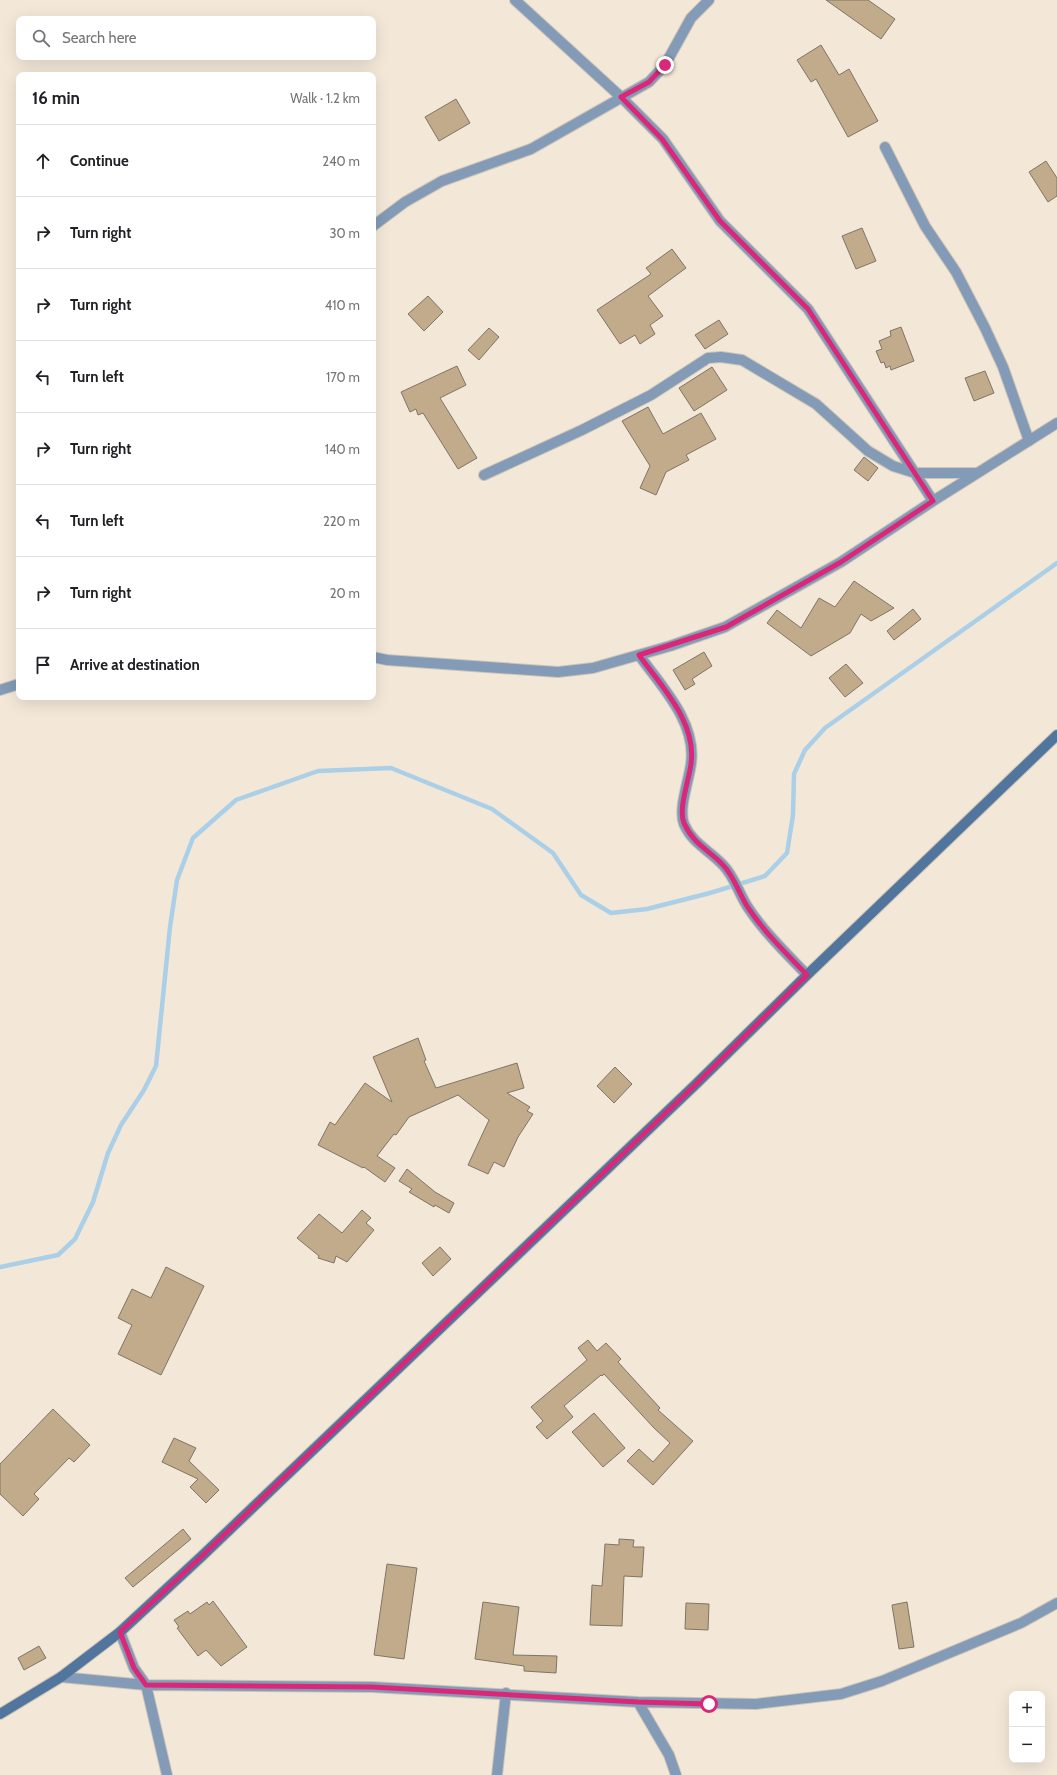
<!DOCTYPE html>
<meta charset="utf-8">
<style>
:root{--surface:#fff;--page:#f2f2f2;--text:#202124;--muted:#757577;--line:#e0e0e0}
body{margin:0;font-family:Cabin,sans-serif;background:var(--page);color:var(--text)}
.controls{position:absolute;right:12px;bottom:12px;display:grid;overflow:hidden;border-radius:8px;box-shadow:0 4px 16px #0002}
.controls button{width:36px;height:36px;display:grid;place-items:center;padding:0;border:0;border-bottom:1px solid var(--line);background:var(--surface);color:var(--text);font:20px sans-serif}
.stop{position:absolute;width:12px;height:12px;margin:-9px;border:3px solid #db2777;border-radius:50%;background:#fff}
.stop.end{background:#db2777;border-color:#fff;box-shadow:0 1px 4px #0008}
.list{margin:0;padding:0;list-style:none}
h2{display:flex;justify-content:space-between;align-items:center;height:52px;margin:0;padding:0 16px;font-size:17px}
h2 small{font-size:13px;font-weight:400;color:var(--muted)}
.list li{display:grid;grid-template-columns:26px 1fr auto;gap:12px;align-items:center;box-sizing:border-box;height:72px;padding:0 16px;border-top:1px solid var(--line)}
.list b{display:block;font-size:15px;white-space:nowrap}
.list em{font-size:13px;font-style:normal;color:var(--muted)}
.icon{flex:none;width:22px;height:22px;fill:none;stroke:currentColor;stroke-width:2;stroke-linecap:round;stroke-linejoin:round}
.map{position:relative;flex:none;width:1057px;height:1775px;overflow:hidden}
.search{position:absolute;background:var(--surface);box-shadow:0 4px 16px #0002;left:16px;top:16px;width:360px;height:44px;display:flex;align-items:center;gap:10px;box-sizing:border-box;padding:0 14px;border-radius:8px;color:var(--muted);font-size:15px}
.panel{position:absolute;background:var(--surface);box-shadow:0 4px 16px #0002;left:16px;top:72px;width:360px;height:628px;border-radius:8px}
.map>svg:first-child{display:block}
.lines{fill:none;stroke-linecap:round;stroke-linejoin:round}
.stream{stroke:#aacfe7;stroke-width:4.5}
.building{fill:#c1ab8b;stroke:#7e7566}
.minor-casing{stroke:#cec5b7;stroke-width:12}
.secondary-casing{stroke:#cec5b7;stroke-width:12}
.minor{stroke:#839bb7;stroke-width:10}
.secondary{stroke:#51759d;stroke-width:10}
.route{stroke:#db2777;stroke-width:5}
</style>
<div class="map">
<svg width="1057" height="1775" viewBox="0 0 1057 1775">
<rect width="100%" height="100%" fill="#f3e8d8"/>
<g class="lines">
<path class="stream" d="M0 1267 58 1255 75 1239 93 1202 108 1153 121 1125 144 1090 156 1066 170 927 177 880 193 838 236 800 318 771 391 768 492 809 553 853 581 895 611 913 647 909 710 893 765 876 787 853 793 815 794 774 805 750 825 728 1057 563"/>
</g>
<path class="building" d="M826 0H868L895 19 881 39Z
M821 45 839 75 849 69 878 121 848 137 816 79 811 82 797 60Z
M456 99 470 123 439 141 425 117Z
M1046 161 1057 178V196L1048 202 1029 172Z
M862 228 876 261 856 269 842 236Z
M672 249 686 268 648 296 663 316 650 325 655 334 640 344 635 335 620 344 597 310 651 274 646 268Z
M428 296 443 312 424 331 408 314Z
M719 320 728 334 705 349 695 335Z
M901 327 914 361 891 370 890 366 886 368 884 362 881 363 876 351 882 349 879 341 891 336 890 331Z
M489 328 499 337 479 360 468 350Z
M457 366 466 385 440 398 477 458 458 469 423 413 418 415 416 409 410 412 401 392Z
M712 367 727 390 694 411 679 388Z
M985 371 994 393 974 401 965 378Z
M648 407 663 434 701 413 716 439 686 455 689 460 666 472 656 495 640 488 650 466 622 421Z
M864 457 878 468 868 481 854 470Z
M854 581 894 608 871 621 861 614 850 633 811 656 767 623 777 610 801 628 819 598 835 607Z
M913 609 921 619 894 640 887 631Z
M704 652 712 666 692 679 695 684 685 690 673 670Z
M846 664 863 683 845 697 829 678Z
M418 1038 426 1060 424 1061 436 1088 517 1063 524 1088 507 1093 530 1107 527 1111 533 1114 518 1137 504 1167 494 1162 488 1174 468 1165 489 1120 458 1095 409 1117 396 1135 394 1134 377 1156 395 1168 385 1182 364 1167 363 1168 318 1145 330 1122 335 1125 365 1083 392 1102 373 1057Z
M615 1067 632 1084 614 1103 597 1086Z
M407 1169 435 1192 454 1203 449 1213 435 1205 434 1207 409 1192 412 1189 399 1181Z
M362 1210 371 1218 366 1223 374 1230 347 1262 336 1256 334 1263 318 1258 319 1256 297 1238 319 1214 342 1233Z
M440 1247 451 1259 433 1276 422 1263Z
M166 1267 204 1286 161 1375 118 1354 132 1325 118 1318 132 1289 151 1298Z
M588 1340 597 1351 606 1343 621 1359 618 1362 660 1408 658 1410 693 1441 653 1485 627 1461 639 1449 653 1462 670 1443 654 1428 604 1374 602 1376 601 1375 564 1406 573 1417 547 1439 536 1427 543 1421 531 1407 587 1360 578 1348Z
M53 1409 90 1445 74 1462 69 1458 34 1494 39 1499 23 1516 0 1494V1464Z
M594 1413 625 1448 603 1467 572 1432Z
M174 1438 196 1448 189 1461 219 1490 206 1503 190 1487 198 1479 162 1462Z
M183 1529 191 1539 133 1587 125 1578Z
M619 1539 634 1540 633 1547H644L642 1577 624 1576 622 1626 590 1625 592 1585 602 1586 605 1544 619 1545Z
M387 1564 417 1568 404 1659 374 1655Z
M213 1601 247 1647 221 1666 206 1650 198 1656 177 1628 179 1627 174 1620 188 1611 190 1614 207 1602 209 1605Z
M483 1602 519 1607 513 1655 557 1656 556 1673 524 1671V1666L475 1659Z
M907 1602 914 1647 899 1649 892 1605Z
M686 1603 709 1604 708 1630 685 1629Z
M39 1646 46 1658 24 1670 18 1658Z"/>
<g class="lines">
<g class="minor-casing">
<path id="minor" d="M515 0 621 97 663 139 720 221 808 309 933 501
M885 147 925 226 956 272 985 328 1003 367 1029 441
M373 226 405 202 442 181 531 149 649 82 665 65 691 18 709 0
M484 475 582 430 651 395 708 358 721 357 742 360 816 404 868 451 893 466 915 473H976
M639 655C661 686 697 722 691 764 689 780 678 809 684 824 692 843 709 850 723 865 735 877 739 895 749 909 765 933 787 954 807 975
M373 657 387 660 558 672 593 668 670 646 725 627 841 562 933 501 1057 423
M0 690 19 684
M120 1632 134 1668 146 1685 167 1775
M61 1677 146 1685 372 1687 638 1702 756 1704 841 1694 882 1681 1021 1623 1057 1603
M638 1702 669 1755 676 1775
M497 1775 506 1693"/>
</g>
<g class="secondary-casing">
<path id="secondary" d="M0 1714 61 1677 120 1632 202 1556 695 1085 807 975 1057 735"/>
</g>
<use href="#minor" class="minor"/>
<use href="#secondary" class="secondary"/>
</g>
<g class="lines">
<path class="route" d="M665 65 649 82 621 97 662 139 720 221 808 309 933 501 841 562 726 627 639 655C661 686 697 722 691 764 689 780 678 809 684 823 693 844 709 850 723 865 735 877 739 895 749 909 765 933 787 954 807 975L695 1085 202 1556 120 1632 134 1668 146 1685 372 1687 638 1702 709 1704"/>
</g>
</svg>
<div class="controls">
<button>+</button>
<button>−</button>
</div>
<div class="stop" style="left:709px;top:1704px"></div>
<div class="stop end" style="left:665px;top:65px"></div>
<div class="search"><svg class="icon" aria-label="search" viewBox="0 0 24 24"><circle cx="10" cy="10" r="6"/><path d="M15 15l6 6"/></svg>Search here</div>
<section class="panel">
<h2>16 min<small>Walk · 1.2 km</small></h2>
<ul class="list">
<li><svg class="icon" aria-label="ahead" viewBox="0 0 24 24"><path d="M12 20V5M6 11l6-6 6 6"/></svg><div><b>Continue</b></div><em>240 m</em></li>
<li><svg class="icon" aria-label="right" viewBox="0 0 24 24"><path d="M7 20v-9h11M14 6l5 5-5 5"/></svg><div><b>Turn right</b></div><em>30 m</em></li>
<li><svg class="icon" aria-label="right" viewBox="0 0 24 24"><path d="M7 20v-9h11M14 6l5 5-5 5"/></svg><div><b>Turn right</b></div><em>410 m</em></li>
<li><svg class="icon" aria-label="left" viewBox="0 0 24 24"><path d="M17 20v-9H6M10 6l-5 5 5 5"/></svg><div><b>Turn left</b></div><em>170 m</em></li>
<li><svg class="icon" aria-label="right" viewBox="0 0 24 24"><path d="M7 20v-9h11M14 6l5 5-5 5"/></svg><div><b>Turn right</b></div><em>140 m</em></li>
<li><svg class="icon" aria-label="left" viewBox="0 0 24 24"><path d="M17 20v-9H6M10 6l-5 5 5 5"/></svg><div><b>Turn left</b></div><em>220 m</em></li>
<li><svg class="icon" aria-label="right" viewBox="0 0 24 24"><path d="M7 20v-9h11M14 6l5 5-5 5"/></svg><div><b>Turn right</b></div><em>20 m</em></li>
<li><svg class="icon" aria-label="arrive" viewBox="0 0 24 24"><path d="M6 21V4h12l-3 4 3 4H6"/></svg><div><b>Arrive at destination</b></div></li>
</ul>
</section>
</div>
